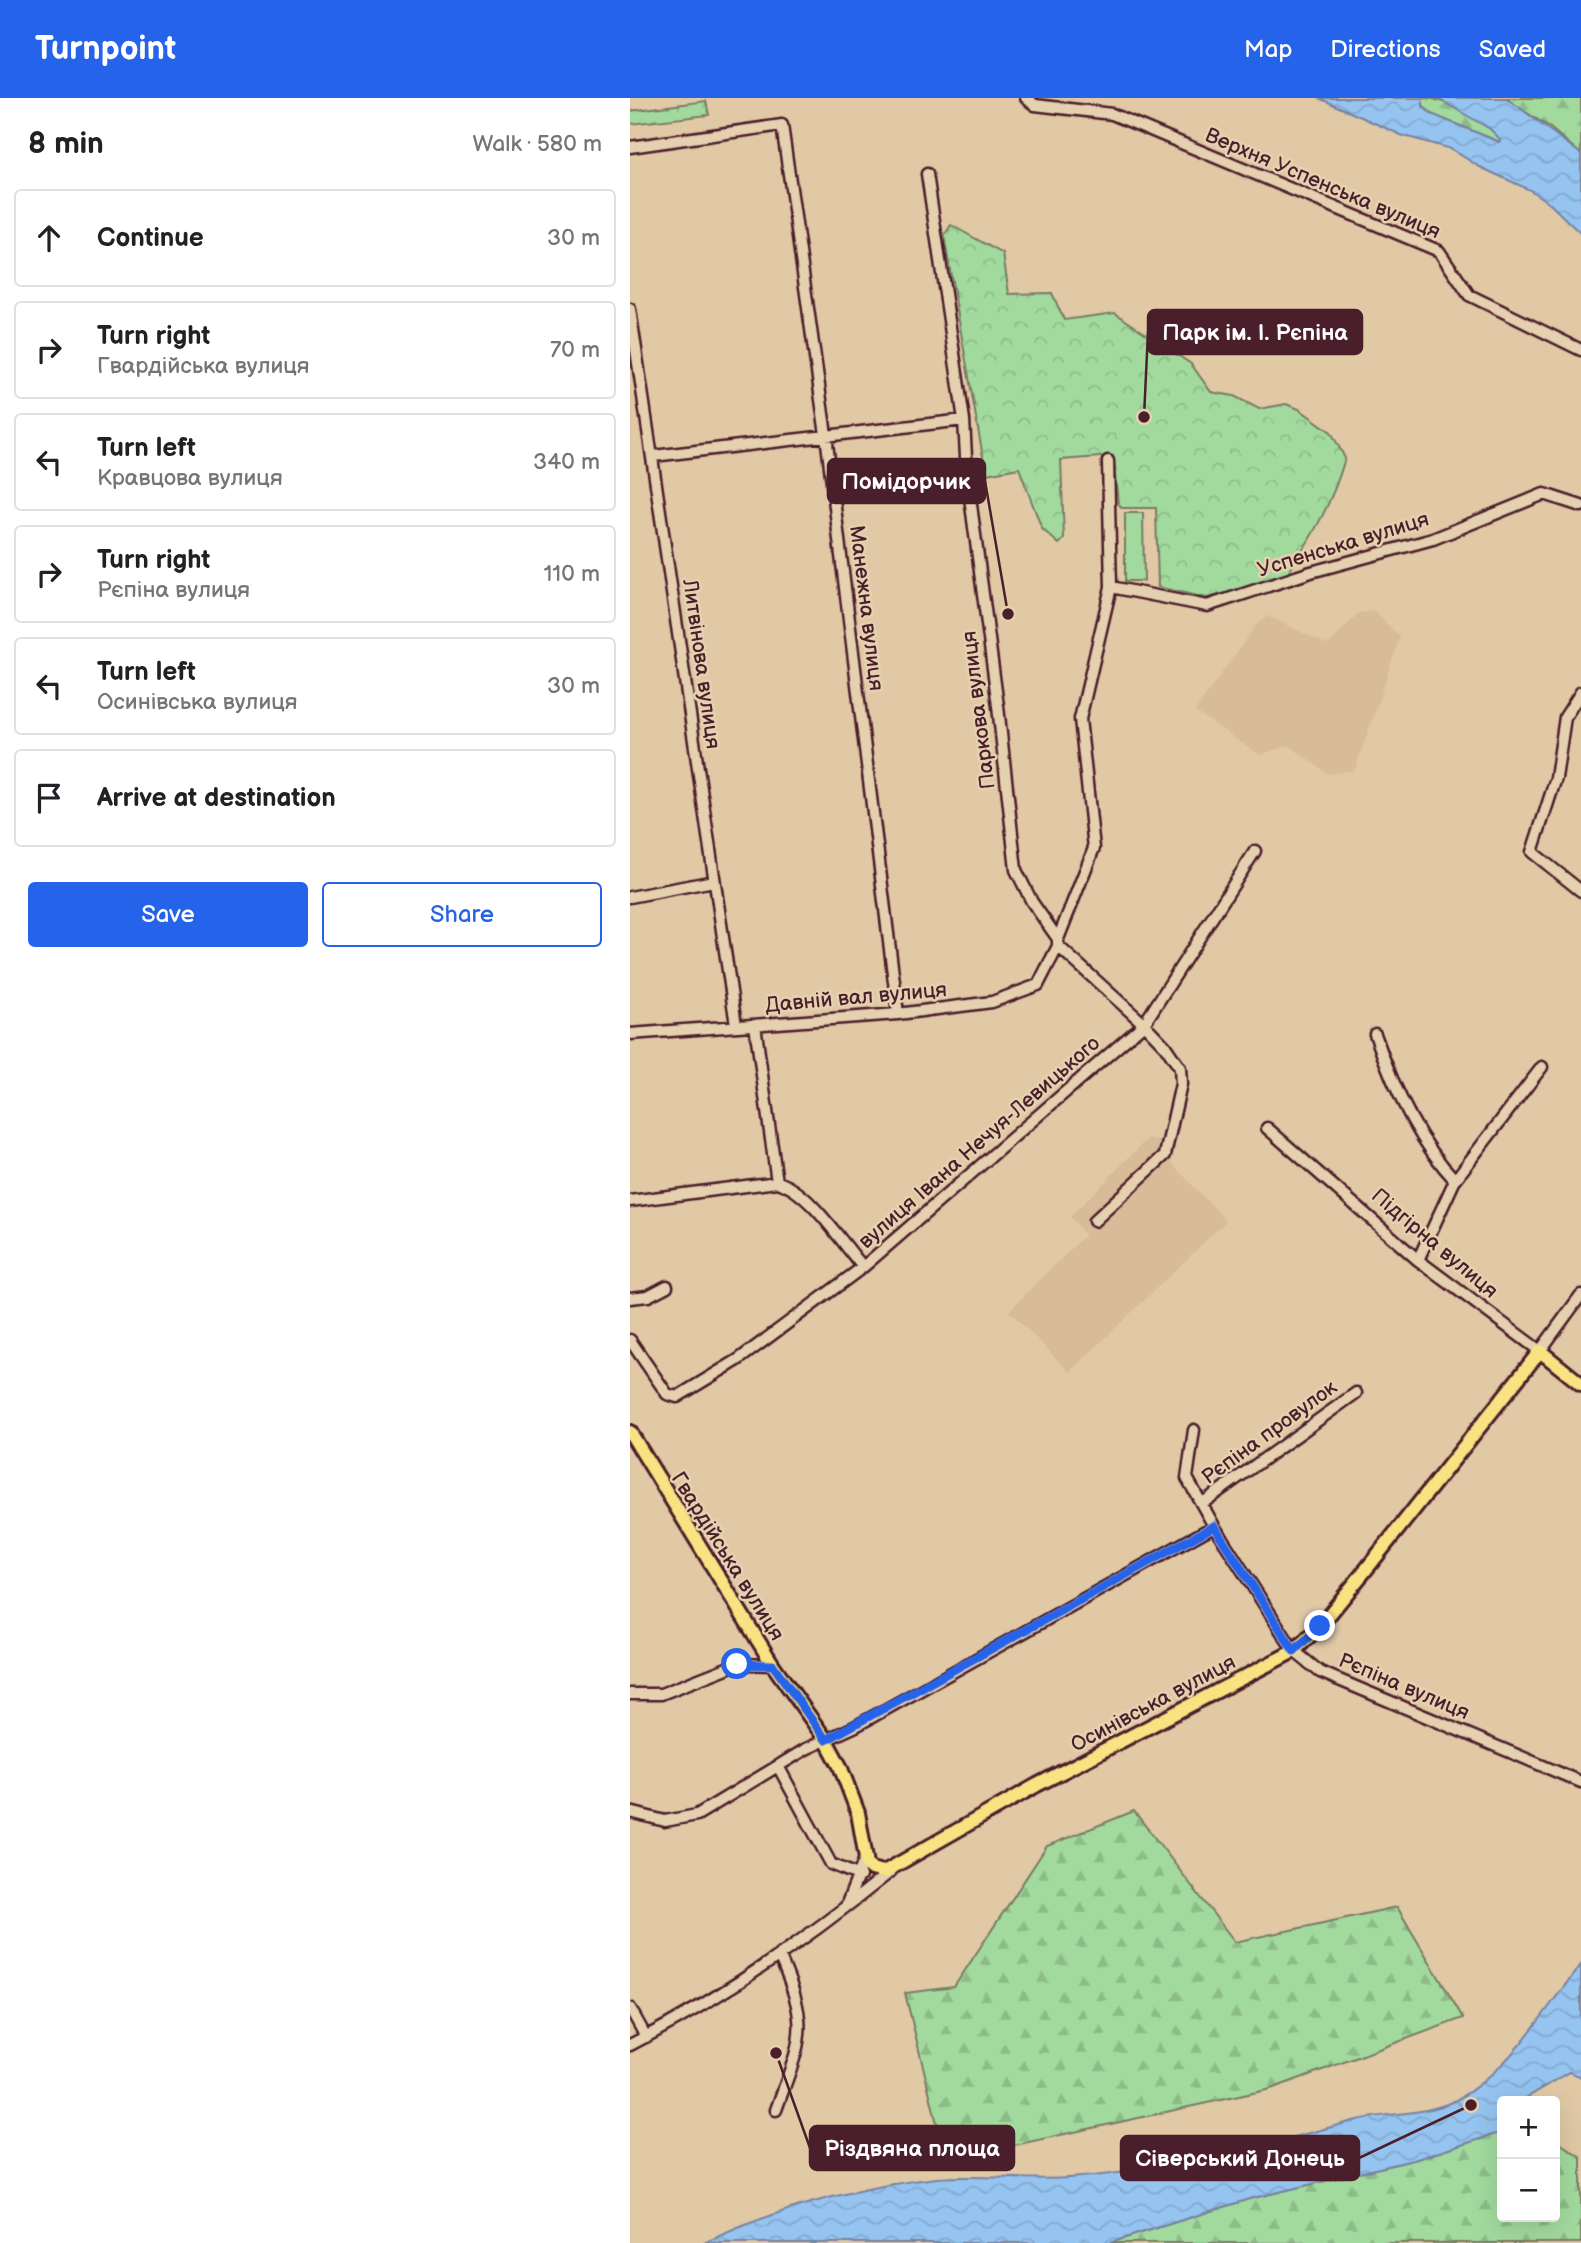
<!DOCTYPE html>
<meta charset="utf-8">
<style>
:root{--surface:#fff;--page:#f6f6f6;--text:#202124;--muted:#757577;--line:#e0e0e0;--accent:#2563eb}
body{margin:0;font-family:"Balsamiq Sans",sans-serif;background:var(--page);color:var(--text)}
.controls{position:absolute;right:21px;bottom:21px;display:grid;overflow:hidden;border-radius:7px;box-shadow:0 7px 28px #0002}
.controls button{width:63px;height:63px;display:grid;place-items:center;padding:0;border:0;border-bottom:2px solid var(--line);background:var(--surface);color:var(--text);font:35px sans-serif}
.stop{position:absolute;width:21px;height:21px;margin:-16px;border:5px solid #2563eb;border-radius:50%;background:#fff}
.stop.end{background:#2563eb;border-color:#fff;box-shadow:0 2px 7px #0008}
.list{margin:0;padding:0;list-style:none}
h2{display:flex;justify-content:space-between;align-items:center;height:91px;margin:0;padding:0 28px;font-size:30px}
h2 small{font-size:23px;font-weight:400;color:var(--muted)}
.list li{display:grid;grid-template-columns:46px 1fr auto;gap:21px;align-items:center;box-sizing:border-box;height:98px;margin:0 14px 14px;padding:0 14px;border:2px solid var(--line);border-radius:7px}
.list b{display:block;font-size:26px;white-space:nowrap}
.list p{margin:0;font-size:23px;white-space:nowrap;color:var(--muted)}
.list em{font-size:23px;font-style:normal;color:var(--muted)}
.actions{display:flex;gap:14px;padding:21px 28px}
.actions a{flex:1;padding:16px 0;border:2px solid var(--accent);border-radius:7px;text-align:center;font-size:24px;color:var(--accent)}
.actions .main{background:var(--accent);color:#fff}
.icon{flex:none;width:38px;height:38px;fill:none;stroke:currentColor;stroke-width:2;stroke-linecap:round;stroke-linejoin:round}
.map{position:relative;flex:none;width:951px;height:2145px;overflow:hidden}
header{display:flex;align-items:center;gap:42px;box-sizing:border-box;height:98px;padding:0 35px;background:var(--accent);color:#fff}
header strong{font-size:33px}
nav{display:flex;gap:38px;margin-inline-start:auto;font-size:24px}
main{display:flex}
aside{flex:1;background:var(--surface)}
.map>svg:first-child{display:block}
.built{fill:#d8bb98}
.green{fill:#a2da9e;stroke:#767c64;stroke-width:2}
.forest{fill:url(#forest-firs);stroke:#767c64;stroke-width:2}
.park{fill:url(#park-crowns);stroke:#767c64;stroke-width:2}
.water{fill:url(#water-waves);stroke:#7782a1;stroke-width:2}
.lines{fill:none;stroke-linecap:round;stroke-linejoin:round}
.minor-casing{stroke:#4a1f2b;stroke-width:15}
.major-casing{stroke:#4a1f2b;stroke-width:18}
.minor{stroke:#e5d1af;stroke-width:10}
.major{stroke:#f8e281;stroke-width:12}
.route{stroke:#2563eb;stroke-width:9}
.labels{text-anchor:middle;stroke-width:5;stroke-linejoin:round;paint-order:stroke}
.street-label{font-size:21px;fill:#4a1f2b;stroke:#e5d1af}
.leader{fill:none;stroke:#4a1f2b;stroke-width:2.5}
.callout-dot{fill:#4a1f2b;stroke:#e5d1af;stroke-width:2.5}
.callout{fill:#4a1f2b;stroke:#4a1f2b;stroke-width:2.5}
.callout-label{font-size:23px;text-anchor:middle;font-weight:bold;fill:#fff}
</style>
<header>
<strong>Turnpoint</strong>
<nav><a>Map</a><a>Directions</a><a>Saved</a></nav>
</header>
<main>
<aside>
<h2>8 min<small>Walk · 580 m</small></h2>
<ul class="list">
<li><svg class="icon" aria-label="ahead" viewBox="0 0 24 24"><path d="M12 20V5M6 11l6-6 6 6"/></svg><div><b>Continue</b></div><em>30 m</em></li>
<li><svg class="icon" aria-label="right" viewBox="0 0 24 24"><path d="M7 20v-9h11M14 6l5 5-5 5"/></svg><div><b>Turn right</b><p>Гвардійська вулиця</p></div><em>70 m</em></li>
<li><svg class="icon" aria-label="left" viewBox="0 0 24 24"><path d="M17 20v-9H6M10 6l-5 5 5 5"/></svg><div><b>Turn left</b><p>Кравцова вулиця</p></div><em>340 m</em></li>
<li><svg class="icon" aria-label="right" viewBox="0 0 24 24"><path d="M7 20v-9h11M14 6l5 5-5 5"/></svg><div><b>Turn right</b><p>Рєпіна вулиця</p></div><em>110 m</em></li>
<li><svg class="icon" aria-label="left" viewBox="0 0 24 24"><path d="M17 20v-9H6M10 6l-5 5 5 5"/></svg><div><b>Turn left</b><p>Осинівська вулиця</p></div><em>30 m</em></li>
<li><svg class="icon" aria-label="arrive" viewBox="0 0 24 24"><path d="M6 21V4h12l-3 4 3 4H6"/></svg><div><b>Arrive at destination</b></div></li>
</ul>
<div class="actions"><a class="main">Save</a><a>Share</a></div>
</aside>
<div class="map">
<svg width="951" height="2145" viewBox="0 0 951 2145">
<defs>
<pattern id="forest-firs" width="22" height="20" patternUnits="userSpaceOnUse" patternTransform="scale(1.75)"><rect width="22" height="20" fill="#a2da9e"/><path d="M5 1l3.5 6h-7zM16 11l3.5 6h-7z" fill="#8dbb88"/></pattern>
<pattern id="park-crowns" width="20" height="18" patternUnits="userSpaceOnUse" patternTransform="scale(1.75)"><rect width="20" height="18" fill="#a2da9e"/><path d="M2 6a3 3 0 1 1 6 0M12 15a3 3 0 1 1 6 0" fill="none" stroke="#8dbb88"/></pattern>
<pattern id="water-waves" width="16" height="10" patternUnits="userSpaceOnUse" patternTransform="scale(1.75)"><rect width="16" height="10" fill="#95c4f0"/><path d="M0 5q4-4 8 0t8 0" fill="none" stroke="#82a8ce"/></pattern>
</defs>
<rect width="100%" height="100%" fill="#e1c9a6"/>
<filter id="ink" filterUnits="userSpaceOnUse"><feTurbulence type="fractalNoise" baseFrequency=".0143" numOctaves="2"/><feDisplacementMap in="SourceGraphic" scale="14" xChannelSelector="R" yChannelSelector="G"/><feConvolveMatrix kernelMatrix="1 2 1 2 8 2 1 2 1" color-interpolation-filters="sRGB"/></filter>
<g filter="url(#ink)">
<path class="built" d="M744 513 770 539 725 672 698 676 659 647 630 657 565 613 626 527 638 518 698 547 729 515Z
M518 1040 544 1045 542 1065 596 1123 440 1274 379 1213 455 1137 440 1119Z"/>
<path class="green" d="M495 415H513L514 483H495Z"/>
<path class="forest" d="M793 0C816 0 855 23 871 41L870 44 801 16 793 7Z
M874 0H951V56L919 29Z
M504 1713 605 1844 767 1809 833 1920 641 1991 316 2062 275 1895 324 1889 417 1748Z
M872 2034V2119H925V2042L951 2059V2145H479L619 2101 787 2061Z"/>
<path class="park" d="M76 3 79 17 0 26V13Z
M321 127 373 156 379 196 422 195 434 222 485 215 561 266 581 294 604 298 629 311 656 306 669 311 701 334 715 360C702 407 679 444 652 484L576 500 528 489 526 410H492L488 405 483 358 431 362 434 441 429 446 412 431 389 370 356 376 314 138Z"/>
<path class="water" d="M689 0H793V8L801 16 869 44 870 41 860 31 807 0H874L882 4 951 56V136L919 105 900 92 850 69 821 51 771 37Z
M951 1867V1979L940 1974 891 2003H872V2034L787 2061 619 2101 479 2145H74C146 2111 227 2089 307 2080 351 2076 395 2083 439 2080 536 2073 630 2049 723 2023 756 2014 795 2018 826 2002 881 1972 912 1914 951 1867Z"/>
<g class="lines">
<g class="minor-casing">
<path id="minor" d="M396 0 405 7 482 16 809 153 839 197 951 252
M0 49 152 27 196 337 268 916
M297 76 334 322 337 377 368 608 386 772 402 804 428 841
M0 211 106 927
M23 358 334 322
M481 489 577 508 681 474 803 441 914 396 951 408
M951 594 935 619 926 680 902 754 951 793
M0 799 84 783
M428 848 514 926 535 948 550 970 551 986 535 1057 464 1123
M125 927 147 1084
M0 936 268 916 362 904 408 887 428 848V841L464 750 450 621 481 489 478 363
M745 936C762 986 788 1043 825 1082
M637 1030 788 1162 910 1253 951 1197
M0 1103 147 1084C178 1091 212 1145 233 1169
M788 1162 825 1082 912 969
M0 1200 18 1198 37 1188
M0 1242 37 1296 47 1299 108 1262 233 1169 514 926 625 753
M564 1332 557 1380 584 1428 664 1553 690 1574 951 1684
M574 1404 726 1295
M0 1596H31L107 1566 143 1567
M148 1668 201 1766 230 1778
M0 1714 35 1723 67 1717 176 1651 226 1628 584 1428
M216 1808 235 1760
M0 1910 16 1939
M0 1947C92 1900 180 1839 260 1774
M146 2012C172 1939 181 1931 149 1857"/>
</g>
<g class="major-casing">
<path id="major" d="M0 1334 143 1567 196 1642 210 1668 228 1715 237 1766 241 1771 254 1774 407 1687 664 1553 690 1528 734 1474 910 1253 951 1286"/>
</g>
<use href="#minor" class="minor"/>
<use href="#major" class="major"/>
</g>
</g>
<g class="lines" filter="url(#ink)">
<path class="route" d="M107 1566 143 1567 196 1642 584 1428 664 1553 690 1528"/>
</g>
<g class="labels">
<g class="street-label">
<text transform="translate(693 85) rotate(23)" y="7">Верхня Успенська вулиця</text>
<text transform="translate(713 446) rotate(-17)" y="7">Успенська вулиця</text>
<text transform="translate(237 510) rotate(83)" y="7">Манежна вулиця</text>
<text transform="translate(72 566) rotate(82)" y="7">Литвінова вулиця</text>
<text transform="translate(348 612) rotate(-97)" y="7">Паркова вулиця</text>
<text transform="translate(226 899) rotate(-5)" y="7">Давній вал вулиця</text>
<text transform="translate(349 1044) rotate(-41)" y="7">вулиця Івана Нечуя-Левицького</text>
<text transform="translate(805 1145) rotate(40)" y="7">Підгірна вулиця</text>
<text transform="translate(639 1334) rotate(-36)" y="7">Рєпіна провулок</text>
<text transform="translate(98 1458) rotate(58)" y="7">Гвардійська вулиця</text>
<text transform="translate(774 1588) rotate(23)" y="7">Рєпіна вулиця</text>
<text transform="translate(523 1605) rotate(-28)" y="7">Осинівська вулиця</text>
</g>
</g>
<path class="leader" d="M514 319L518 234M378 516L355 383M146 1955L180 2050M841 2007L729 2060"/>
<g class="callout-dot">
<circle cx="514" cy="319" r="7"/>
<circle cx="378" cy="516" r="7"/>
<circle cx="146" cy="1955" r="7"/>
<circle cx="841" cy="2007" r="7"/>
</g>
<g class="callout">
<rect x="518" y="212" width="214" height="44" rx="7"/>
<rect x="198" y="361" width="157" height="44" rx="7"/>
<rect x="180" y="2028" width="204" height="44" rx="7"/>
<rect x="491" y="2038" width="238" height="44" rx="7"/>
</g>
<g class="callout-label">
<text x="625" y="242">Парк ім. І. Рєпіна</text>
<text x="276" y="391">Помідорчик</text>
<text x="282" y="2058">Різдвяна площа</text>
<text x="610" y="2068">Сіверський Донець</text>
</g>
</svg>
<div class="controls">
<button>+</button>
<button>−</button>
</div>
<div class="stop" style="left:107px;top:1566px"></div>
<div class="stop end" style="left:690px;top:1528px"></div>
</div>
</main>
